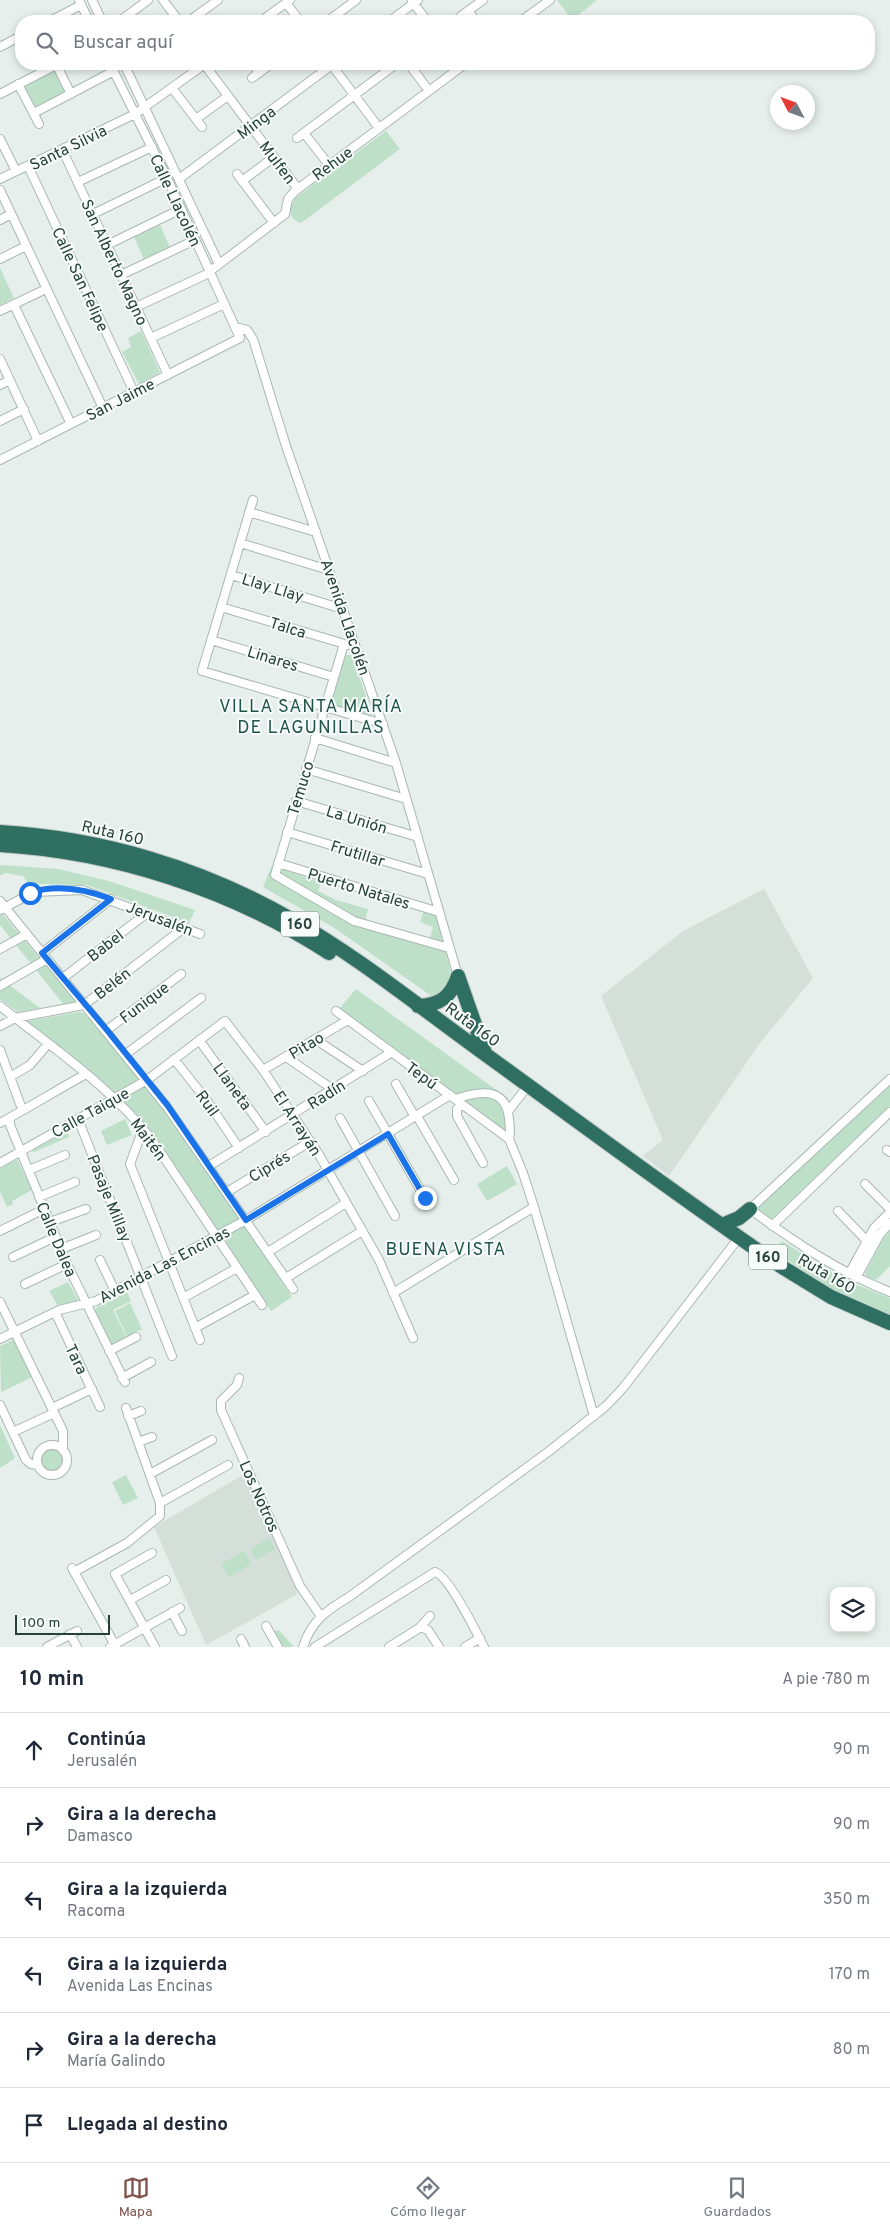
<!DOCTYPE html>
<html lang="es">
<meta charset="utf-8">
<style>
:root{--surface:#fff;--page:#f6f6f7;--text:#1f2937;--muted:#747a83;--line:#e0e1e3;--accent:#7f5249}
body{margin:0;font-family:Overpass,sans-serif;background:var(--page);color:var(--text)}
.controls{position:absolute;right:15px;bottom:15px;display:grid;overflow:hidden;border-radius:10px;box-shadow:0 2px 8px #0003}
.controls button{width:45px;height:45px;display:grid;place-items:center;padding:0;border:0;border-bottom:1px solid var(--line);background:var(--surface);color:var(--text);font:25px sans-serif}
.compass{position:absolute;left:770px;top:85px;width:45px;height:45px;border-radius:50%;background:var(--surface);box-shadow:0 2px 8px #0003;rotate:311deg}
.scale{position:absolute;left:15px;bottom:12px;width:95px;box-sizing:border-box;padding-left:5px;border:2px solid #24423a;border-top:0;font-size:14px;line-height:18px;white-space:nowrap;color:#24423a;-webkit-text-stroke:4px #f7fbf9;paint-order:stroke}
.stop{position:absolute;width:15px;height:15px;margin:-11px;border:4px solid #1a73e8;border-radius:50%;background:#fff}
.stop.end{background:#1a73e8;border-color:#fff;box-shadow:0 1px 5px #0008}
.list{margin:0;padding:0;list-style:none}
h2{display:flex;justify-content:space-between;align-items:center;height:65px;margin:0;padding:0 20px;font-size:21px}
h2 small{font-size:16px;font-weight:400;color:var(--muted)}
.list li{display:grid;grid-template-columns:32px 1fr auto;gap:15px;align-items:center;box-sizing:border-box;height:75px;padding:0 20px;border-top:1px solid var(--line)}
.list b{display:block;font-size:19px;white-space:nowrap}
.list p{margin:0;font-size:16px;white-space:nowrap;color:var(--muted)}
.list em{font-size:16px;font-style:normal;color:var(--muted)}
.icon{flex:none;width:28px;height:28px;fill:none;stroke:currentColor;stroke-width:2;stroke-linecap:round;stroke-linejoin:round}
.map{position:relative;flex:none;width:890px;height:1647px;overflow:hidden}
.search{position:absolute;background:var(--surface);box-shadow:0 2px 8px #0003;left:15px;right:15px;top:15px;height:55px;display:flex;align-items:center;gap:12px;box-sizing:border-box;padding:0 18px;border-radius:20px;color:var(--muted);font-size:19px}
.sheet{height:515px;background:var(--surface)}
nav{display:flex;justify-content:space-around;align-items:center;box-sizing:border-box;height:70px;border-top:1px solid var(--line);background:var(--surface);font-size:14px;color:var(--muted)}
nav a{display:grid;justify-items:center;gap:2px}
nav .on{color:var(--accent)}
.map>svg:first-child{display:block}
.built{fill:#d4dfda}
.green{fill:#bfe0c8}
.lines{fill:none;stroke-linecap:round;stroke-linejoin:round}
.minor-casing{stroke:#a8b8b2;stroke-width:10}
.motorway-casing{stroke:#c2cac8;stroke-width:16}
.minor{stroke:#fff;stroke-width:8}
.motorway{stroke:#2f6f62;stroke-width:14}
.route{stroke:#1a73e8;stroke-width:6}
.labels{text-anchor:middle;stroke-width:4;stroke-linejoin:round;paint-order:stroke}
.shield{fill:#f7fbf9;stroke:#637a73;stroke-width:1}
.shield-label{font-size:15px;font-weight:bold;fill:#24423a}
.street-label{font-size:16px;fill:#24423a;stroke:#f7fbf9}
.neighbourhood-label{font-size:18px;letter-spacing:1px;fill:#1f5548;stroke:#f7fbf9}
</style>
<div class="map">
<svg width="890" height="1647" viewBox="0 0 890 1647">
<rect width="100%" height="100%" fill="#e6efeb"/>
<path class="built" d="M764 889 813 978 760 1043 669 1176 643 1156 663 1140 601 996 683 931Z
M246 1473 298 1588 296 1595 206 1645 154 1527Z"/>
<path class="green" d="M557 0H597L572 20Z
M53 69 66 88 64 93 37 107 34 106 24 86 25 83Z
M386 131 400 149 301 223C287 218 289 209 295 198Z
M160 225 171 250 145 262 134 237Z
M0 268 14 298 0 305Z
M141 331 160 372 139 384 122 352 131 347 128 338Z
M344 655H352L374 720 330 707Z
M0 865 58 869 109 881 195 910 189 923 87 885 39 884 31 888 23 876 5 873 0 876Z
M272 865 321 883 318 891 336 900 368 909 365 921 429 941 433 927 420 922 424 910 436 915 453 980 436 998 430 995 336 929 263 887Z
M0 911 76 1002 64 1005 0 925Z
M0 978 40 1008 18 1012 0 999Z
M356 989 509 1099 503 1107 507 1132 339 1009Z
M79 1012 86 1014 91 1019 178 1127 292 1297 271 1311 141 1119 112 1090 30 1026 28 1021Z
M890 1084V1106L774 1218 770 1219 757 1210V1207Z
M125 1119 132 1135 107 1145 101 1131Z
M67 1131 69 1137 32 1153 33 1150Z
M17 1159 32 1190 12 1201 13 1204 7 1207 0 1192V1169Z
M507 1166 517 1184 487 1201 477 1184Z
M890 1231V1266L876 1280 866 1276 865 1273 883 1239Z
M782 1241 844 1280 890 1298V1315L832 1289 773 1251Z
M68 1282 78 1300 77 1303 58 1306 49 1291Z
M127 1292 131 1301 113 1310 128 1340 113 1347 94 1313 96 1308Z
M130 1303 142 1329 127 1336 115 1311Z
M15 1339 33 1377 1 1392 0 1346Z
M0 1425 15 1458 0 1468Z
M41 1460a11 11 0 1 1 22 0a11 11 0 1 1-22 0Z
M126 1475 138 1498 123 1505 112 1482Z
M269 1538 275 1549 256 1560 250 1549Z
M244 1551 252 1564 229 1577 221 1564Z
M279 1630 294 1647H281L272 1632Z"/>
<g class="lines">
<g class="minor-casing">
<path id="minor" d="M79 0 89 21
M92 0 102 21
M163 0 179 21
M412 1 427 21
M286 3 300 21
M468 11 476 21
M461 16 483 0
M50 21 81 5
M120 21 148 0
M189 21 218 0
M261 21 290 0
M328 21 356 0
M390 21 418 0
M521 21 550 0
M0 47 21 36
M56 64 71 94
M124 64 219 264
M204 64 298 189
M253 64 259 73
M331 64 379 128
M409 64 429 91
M252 78 271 64
M18 84 39 124
M172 88 202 127
M0 94 56 65
M34 113 114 71
M196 119 228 96
M304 133 329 165
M297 138 396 64
M0 139 16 171
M62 149 168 375
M28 166 134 392
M237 174 274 223
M0 179 135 114 205 64
M179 179 333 64
M242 181 274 157
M78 182 152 147
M0 190 103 408
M93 214 167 178
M0 220 11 214
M107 245 181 209
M0 259 26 246
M121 275 195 240
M14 305 71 424
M136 307 205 275 285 214 288 199 295 191 465 64
M0 311 46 289
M235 327 247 330 253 339 286 446 396 763 458 976
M151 338 224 304
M0 359 38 441
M0 385 10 380
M0 421 24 409
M0 460 240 338 167 178 110 64
M253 500 202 671 383 724
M249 512 316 532
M240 543 329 570
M231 575 343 609
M221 607 348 645
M211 640 334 677
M344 644 275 875 354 921 449 948
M315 738 396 763
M306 769 406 799
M296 801 418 837
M287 832 428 874
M278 863 439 912
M0 901 167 1107 293 1289
M0 910 34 892 82 890 200 934
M0 949 27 934
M42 953 111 899
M63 978 147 913
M0 986 47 959
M0 1006C53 1048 111 1087 153 1141L262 1305
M336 1011 509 1139
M0 1026 15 1018 84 1005 185 927
M107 1030 181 974
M315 1039 363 1071
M199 1040 266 1132
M0 1050 22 1109
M126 1054 201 998
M286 1057 334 1090
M174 1059 208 1102 239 1148
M263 1070 348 1020
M10 1077 30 1065 48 1044
M890 1079 750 1209C794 1242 839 1272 890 1292
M396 1084 415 1117
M455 1099C479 1091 506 1086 509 1119 510 1126 511 1132 509 1139L523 1173 534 1207 594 1416
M369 1101 425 1198
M461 1103 457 1109V1116L483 1163
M509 1110 523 1092
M417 1116 454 1180
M340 1118 395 1216
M10 1119V1125L67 1264 125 1382
M78 1119 172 1356
M0 1123C28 1108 57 1090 86 1074
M143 1129 130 1164 200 1340
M887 1150 890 1152
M0 1163 147 1080 225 1021 263 1070 318 1153 379 1260 413 1338
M209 1166 392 1052
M29 1170 65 1155
M865 1184 890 1209
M227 1192 311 1141
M39 1197 75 1182
M838 1211 867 1241
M50 1222 86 1209
M772 1226 890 1112
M0 1231 44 1209
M61 1249 96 1235
M268 1252 346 1203
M13 1257 55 1237
M100 1260 115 1291
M849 1274 874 1228 890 1212
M286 1278 362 1231
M856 1278 880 1234 890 1223
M25 1284 67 1264
M393 1293 534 1207
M183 1298 237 1268
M0 1302 63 1431V1450
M55 1312 100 1407
M195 1328 255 1295
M0 1339 59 1310 96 1301 246 1220 450 1095
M109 1351 136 1337
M122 1378 151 1362
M239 1378 237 1385 221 1401V1410L300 1586 320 1615
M0 1405 26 1460 31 1464 37 1465
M52 1408 92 1389
M128 1416 141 1411
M13 1432 54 1413
M138 1442 152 1437
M37 1460a15 15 0 1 1 30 0a15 15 0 1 1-30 0Z
M150 1474 212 1440
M160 1503 228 1465
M152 1553 115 1574 155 1647
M72 1568 116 1647
M74 1572 127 1543 160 1516V1503L126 1408
M130 1600 166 1580
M172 1612 182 1631
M266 1626 278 1647
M420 1627 430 1616
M70 1634 77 1647
M241 1639 245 1647
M47 1647 77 1631
M110 1647 180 1608
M303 1647C311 1621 327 1610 349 1597L548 1452 606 1406 623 1388 734 1244
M315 1647 435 1572C448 1575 477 1633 484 1647
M389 1647 421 1627 428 1630 439 1647
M465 1647 480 1638"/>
</g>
<g class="motorway-casing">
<path id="motorway" d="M0 832C102 838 202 868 291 919 357 956 417 1005 478 1049 579 1122 679 1197 782 1267L831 1297 890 1323
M0 845C116 852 232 890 329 953
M458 976 485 1053
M418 1006C440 1005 451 997 458 976
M722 1225 739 1218 750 1209"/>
</g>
<use href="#minor" class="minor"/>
<use href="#motorway" class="motorway"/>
</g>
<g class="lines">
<path class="route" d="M30 893C56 884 87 890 111 899L42 953 107 1030 168 1106 246 1220 388 1134 425 1198"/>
</g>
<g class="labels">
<g class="shield">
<rect x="281" y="911.5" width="38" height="25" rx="4"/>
<rect x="749" y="1244.5" width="38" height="25" rx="4"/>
</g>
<g class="shield-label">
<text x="300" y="929">160</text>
<text x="768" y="1262">160</text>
</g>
<g class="street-label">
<text transform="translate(256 122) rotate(-37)" y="6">Minga</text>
<text transform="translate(68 147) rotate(-26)" y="6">Santa Silvia</text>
<text transform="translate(278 162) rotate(53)" y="6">Mulfen</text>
<text transform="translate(332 163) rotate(-36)" y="6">Rehue</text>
<text transform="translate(176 200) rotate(65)" y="6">Calle Llacolén</text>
<text transform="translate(115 262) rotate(65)" y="6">San Alberto Magno</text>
<text transform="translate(81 279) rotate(65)" y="6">Calle San Felipe</text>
<text transform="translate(120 399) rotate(-27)" y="6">San Jaime</text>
<text transform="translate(273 587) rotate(17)" y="6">Llay Llay</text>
<text transform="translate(346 617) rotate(71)" y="6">Avenida Llacolén</text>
<text transform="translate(288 627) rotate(17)" y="6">Talca</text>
<text transform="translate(273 658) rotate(17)" y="6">Linares</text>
<text transform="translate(300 788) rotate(-73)" y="6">Temuco</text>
<text transform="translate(357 819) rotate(17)" y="6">La Unión</text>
<text transform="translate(113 832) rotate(13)" y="6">Ruta 160</text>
<text transform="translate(358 853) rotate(17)" y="6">Frutillar</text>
<text transform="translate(359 888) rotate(17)" y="6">Puerto Natales</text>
<text transform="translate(160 918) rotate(21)" y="6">Jerusalén</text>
<text transform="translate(105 945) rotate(-38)" y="6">Babel</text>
<text transform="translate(112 983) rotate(-38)" y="6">Belén</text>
<text transform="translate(144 1002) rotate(-37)" y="6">Funique</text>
<text transform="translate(473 1024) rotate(36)" y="6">Ruta 160</text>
<text transform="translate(306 1045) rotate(-31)" y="6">Pitao</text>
<text transform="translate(422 1075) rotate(36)" y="6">Tepú</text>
<text transform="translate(233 1086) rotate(54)" y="6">Llaneta</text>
<text transform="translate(326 1094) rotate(-32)" y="6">Radín</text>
<text transform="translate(208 1103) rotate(54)" y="6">Ruil</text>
<text transform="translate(90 1112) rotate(-29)" y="6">Calle Taique</text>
<text transform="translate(298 1123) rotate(57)" y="6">El Arrayán</text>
<text transform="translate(149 1139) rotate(53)" y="6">Maitén</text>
<text transform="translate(269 1166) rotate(-31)" y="6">Ciprés</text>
<text transform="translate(110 1198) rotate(68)" y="6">Pasaje Millay</text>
<text transform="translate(57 1239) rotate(67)" y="6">Calle Dalea</text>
<text transform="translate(164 1264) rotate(-28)" y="6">Avenida Las Encinas</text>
<text transform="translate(827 1273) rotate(30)" y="6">Ruta 160</text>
<text transform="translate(77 1359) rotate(64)" y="6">Tara</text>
<text transform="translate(260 1496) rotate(66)" y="6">Los Notros</text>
</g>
<g class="neighbourhood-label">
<text x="311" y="712">VILLA SANTA MARÍA<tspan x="311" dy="21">DE LAGUNILLAS</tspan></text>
<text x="446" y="1255">BUENA VISTA</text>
</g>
</g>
</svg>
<div class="controls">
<button><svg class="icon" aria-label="layers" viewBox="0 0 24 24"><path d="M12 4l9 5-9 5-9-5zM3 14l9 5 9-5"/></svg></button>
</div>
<svg class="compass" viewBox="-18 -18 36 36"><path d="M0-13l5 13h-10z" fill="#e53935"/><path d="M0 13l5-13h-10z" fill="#747a83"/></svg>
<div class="scale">100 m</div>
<div class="stop" style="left:30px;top:893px"></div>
<div class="stop end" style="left:425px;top:1198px"></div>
<div class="search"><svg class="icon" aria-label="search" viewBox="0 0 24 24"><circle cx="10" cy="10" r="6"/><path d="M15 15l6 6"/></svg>Buscar aquí</div>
</div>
<section class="sheet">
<h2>10 min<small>A pie · 780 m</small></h2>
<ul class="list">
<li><svg class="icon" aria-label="ahead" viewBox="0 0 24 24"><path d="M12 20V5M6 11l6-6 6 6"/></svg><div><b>Continúa</b><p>Jerusalén</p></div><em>90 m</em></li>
<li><svg class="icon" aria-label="right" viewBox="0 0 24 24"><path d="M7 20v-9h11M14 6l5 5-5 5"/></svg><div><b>Gira a la derecha</b><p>Damasco</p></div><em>90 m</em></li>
<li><svg class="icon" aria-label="left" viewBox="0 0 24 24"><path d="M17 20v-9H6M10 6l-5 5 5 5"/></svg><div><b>Gira a la izquierda</b><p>Racoma</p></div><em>350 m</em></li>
<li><svg class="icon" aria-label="left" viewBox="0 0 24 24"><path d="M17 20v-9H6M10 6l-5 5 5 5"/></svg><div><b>Gira a la izquierda</b><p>Avenida Las Encinas</p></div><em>170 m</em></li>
<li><svg class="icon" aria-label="right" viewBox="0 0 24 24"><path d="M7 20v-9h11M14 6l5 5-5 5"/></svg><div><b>Gira a la derecha</b><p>María Galindo</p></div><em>80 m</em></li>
<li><svg class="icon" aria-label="arrive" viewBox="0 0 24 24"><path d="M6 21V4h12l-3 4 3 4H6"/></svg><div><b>Llegada al destino</b></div></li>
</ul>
</section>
<nav>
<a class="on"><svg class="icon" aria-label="map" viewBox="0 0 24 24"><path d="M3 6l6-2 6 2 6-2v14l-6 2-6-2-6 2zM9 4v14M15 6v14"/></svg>Mapa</a>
<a><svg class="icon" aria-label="directions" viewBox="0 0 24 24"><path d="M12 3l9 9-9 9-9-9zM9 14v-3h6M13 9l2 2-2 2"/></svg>Cómo llegar</a>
<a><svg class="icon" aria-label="saved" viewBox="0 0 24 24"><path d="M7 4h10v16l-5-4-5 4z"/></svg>Guardados</a>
</nav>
